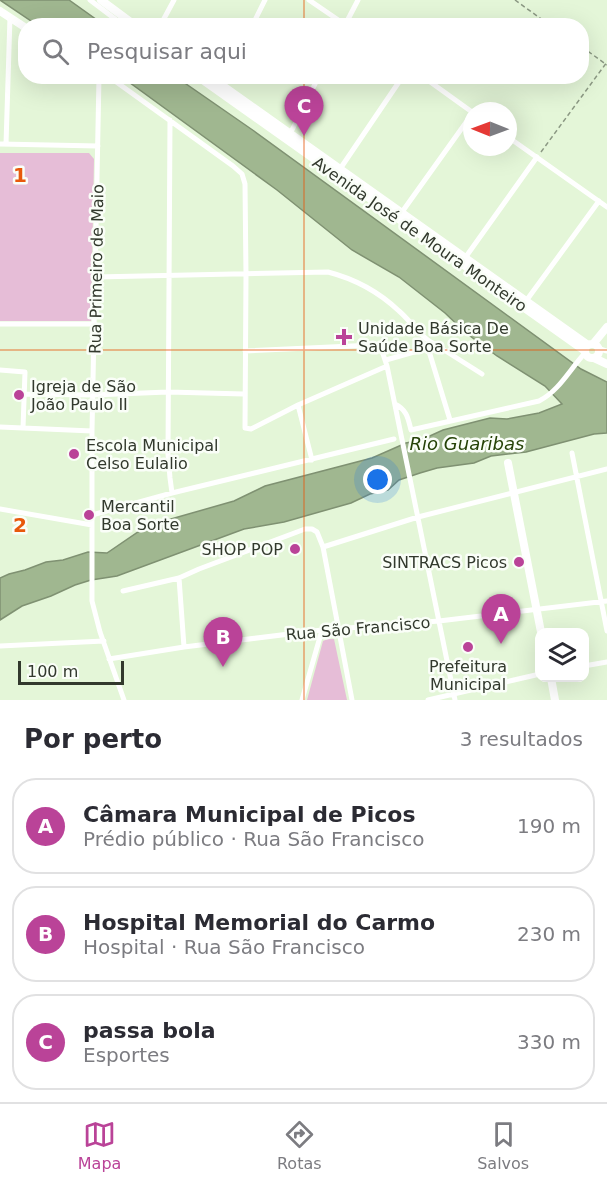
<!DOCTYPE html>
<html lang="pt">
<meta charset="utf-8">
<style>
:root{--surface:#fff;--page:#f2f2f3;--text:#2b2b33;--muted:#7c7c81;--line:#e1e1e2;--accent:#ba4398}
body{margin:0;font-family:"DejaVu Sans",sans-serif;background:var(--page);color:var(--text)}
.controls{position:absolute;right:18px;bottom:18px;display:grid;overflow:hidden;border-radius:12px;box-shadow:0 6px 24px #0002}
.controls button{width:54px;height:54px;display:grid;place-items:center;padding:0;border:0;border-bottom:2px solid var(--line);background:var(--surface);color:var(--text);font:30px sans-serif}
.compass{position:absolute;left:463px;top:102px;width:54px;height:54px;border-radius:50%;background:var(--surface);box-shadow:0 6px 24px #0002;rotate:271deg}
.scale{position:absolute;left:18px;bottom:15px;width:106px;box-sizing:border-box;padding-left:6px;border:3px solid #32392d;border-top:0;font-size:16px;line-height:21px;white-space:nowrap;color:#32392d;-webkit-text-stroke:4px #fafef8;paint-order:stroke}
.you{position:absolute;left:378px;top:480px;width:21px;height:21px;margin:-15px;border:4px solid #fff;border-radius:50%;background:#1a73e8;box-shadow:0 0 0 9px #1a73e833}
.badge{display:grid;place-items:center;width:39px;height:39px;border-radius:50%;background:var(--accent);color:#fff;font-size:20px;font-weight:700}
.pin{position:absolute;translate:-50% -50px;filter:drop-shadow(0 2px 3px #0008)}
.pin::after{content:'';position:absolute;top:32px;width:21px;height:18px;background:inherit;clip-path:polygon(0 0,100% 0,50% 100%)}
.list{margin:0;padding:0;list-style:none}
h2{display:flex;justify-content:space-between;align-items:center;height:78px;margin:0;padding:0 24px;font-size:26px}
h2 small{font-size:20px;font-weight:400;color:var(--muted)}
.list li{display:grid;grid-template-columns:39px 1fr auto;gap:18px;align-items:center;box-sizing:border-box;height:96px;margin:0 12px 12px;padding:0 12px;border:2px solid var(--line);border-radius:24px}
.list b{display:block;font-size:22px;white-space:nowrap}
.list p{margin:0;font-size:20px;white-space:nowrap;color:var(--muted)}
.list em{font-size:20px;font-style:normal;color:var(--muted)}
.icon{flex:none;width:33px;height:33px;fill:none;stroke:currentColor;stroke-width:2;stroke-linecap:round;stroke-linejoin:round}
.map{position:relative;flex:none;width:607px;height:700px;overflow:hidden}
.search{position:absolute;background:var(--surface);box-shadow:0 6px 24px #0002;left:18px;right:18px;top:18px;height:66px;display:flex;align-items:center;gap:15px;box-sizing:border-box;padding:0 21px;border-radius:24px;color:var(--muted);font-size:22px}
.sheet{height:402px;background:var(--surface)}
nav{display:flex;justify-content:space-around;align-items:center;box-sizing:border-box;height:84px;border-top:2px solid var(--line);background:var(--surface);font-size:16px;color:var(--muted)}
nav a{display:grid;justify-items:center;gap:3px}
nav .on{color:var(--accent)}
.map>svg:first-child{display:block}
.green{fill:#e6bdd7}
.water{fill:#a0b790;stroke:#7f9172;stroke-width:1.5}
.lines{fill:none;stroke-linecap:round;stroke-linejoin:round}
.path{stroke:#8b9883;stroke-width:1.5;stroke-dasharray:4.5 3;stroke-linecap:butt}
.street{stroke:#fff;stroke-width:5}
.secondary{stroke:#fff;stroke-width:8}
.grid{fill:none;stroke:#e8590c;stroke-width:1.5;stroke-opacity:0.55}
.poi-dot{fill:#ba4398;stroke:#fafef8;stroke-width:2}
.labels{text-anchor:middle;stroke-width:5;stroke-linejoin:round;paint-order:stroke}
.street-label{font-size:16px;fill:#32392d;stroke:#fafef8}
.poi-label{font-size:16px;fill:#32392d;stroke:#fafef8;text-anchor:start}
.water-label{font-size:18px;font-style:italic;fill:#254207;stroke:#fafef8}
.grid-label{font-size:20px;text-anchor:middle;font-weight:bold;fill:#e8590c;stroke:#fafef8;stroke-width:5;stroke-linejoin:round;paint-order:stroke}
</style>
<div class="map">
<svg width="607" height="700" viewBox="0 0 607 700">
<rect width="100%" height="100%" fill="#e4f6d8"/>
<path class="green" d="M0 153H89L94 159 91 321H0Z
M328 639H334L347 700H307L323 641Z"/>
<path class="water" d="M0 0H69L104 25H37Z
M122 77H176L254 131 581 369 607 382V433L594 434 526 452 491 456 474 463 437 468 420 473 399 480 388 490 370 494 351 503 284 522 244 529 117 576 91 580 75 585 51 596 22 606 0 620V578L9 574 25 570 46 562 63 560 88 552 107 553 138 532 171 519 234 501 265 486 372 458 406 443 421 440 443 430 490 418 507 419 539 413 562 404 545 386 497 356 466 333 445 313 399 277 352 250 277 190Z"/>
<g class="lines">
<path class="path" d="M515 0 551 26
M582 47 607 65
M541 152 607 62"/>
<path class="street" d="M90 0 123 25
M309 0 347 26
M345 25 358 0
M160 26 174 0
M252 26 265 0
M108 76 233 166 242 174 245 184 246 275 245 428 251 429 298 405 387 366
M422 76 472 112
M99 77 92 431V601L100 632 124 700
M170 120 168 454 170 478 172 493
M290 134 319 76
M508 137 607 207
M0 144 98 146
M6 144 10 17
M340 169 403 76
M402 212 472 114
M465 258 537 157
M96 277 328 272C355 279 379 292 399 311 410 320 422 339 433 343L482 374
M526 301 599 201
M0 324H95
M428 348 450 420
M600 349 607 351
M245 351 374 345 381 348 387 366 455 700
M386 360 428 348V346
M0 370 25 372 23 428
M24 394 93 395 168 392 244 394
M395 404C407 410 408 418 411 430L539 401C559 391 570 369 585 353
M298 405 312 460
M0 427 92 431
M572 453 607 631
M0 509 92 525
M92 515 172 493 394 439
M323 547 418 517 607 469
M179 578 184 647
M123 591 179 578 199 569 305 529H312L317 532 323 547 352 700
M0 646 104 641
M109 659 184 647 322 630 439 621 607 601
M584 666 607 662
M302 700 322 630
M428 700 540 674"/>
<path class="secondary" d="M101 0 136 26
M0 11 26 28
M123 25 124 26
M98 76H99
M197 76 585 351
M209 76 588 345
M585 351a7 7 0 1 1 14 0a7 7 0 1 1-14 0Z
M593 344 607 327
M594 358 607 364
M508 463 541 632
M551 678 555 700"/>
</g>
<path class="grid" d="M304 0V26M304 76V700M0 350H607"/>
<g class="poi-dot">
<path d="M341 328h6v6h6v6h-6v6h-6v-6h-6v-6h6z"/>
<circle cx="19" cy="395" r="6"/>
<circle cx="74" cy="454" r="6"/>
<circle cx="89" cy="515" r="6"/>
<circle cx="295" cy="549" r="6"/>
<circle cx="519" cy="562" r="6"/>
<circle cx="468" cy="647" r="6"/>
</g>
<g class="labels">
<g class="street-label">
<text transform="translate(420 234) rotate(35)" y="6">Avenida José de Moura Monteiro</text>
<text transform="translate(96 269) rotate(-89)" y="6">Rua Primeiro de Maio</text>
<text transform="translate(358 628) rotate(-5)" y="6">Rua São Francisco</text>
</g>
<g class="poi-label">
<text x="358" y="334">Unidade Básica De<tspan x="358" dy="18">Saúde Boa Sorte</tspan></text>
<text x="31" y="392">Igreja de São<tspan x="31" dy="18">João Paulo II</tspan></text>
<text x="86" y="451">Escola Municipal<tspan x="86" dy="18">Celso Eulalio</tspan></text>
<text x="101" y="512">Mercantil<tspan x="101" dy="18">Boa Sorte</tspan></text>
<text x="283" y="555" text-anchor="end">SHOP POP</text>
<text x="507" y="568" text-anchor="end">SINTRACS Picos</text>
<text x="468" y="672" text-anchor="middle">Prefeitura<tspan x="468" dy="18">Municipal</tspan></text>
</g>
<g class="water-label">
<text x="467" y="450">Rio Guaribas</text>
</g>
</g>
<g class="grid-label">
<text x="20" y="182">1</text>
<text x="20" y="532">2</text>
</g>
</svg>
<div class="controls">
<button><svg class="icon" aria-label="layers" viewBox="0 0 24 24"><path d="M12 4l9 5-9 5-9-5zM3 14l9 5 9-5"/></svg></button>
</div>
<svg class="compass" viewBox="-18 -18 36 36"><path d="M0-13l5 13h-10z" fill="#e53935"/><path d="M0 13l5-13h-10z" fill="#7c7c81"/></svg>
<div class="scale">100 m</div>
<div class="you"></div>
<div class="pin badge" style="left:501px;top:644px">A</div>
<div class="pin badge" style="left:223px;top:667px">B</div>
<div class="pin badge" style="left:304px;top:136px">C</div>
<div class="search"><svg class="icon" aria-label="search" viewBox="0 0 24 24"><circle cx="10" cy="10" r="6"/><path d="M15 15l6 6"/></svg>Pesquisar aqui</div>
</div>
<section class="sheet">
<h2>Por perto<small>3 resultados</small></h2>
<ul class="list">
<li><span class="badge">A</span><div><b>Câmara Municipal de Picos</b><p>Prédio público · Rua São Francisco</p></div><em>190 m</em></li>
<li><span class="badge">B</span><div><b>Hospital Memorial do Carmo</b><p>Hospital · Rua São Francisco</p></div><em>230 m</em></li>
<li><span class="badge">C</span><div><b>passa bola</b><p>Esportes</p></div><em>330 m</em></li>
</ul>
</section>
<nav>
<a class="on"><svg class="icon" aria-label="map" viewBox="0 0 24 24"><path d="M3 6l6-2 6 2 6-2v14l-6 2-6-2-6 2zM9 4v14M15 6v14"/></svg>Mapa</a>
<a><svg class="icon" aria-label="directions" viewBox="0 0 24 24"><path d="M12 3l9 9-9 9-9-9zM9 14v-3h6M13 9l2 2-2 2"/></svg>Rotas</a>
<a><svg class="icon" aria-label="saved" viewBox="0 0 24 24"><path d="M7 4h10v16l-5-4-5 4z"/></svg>Salvos</a>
</nav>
